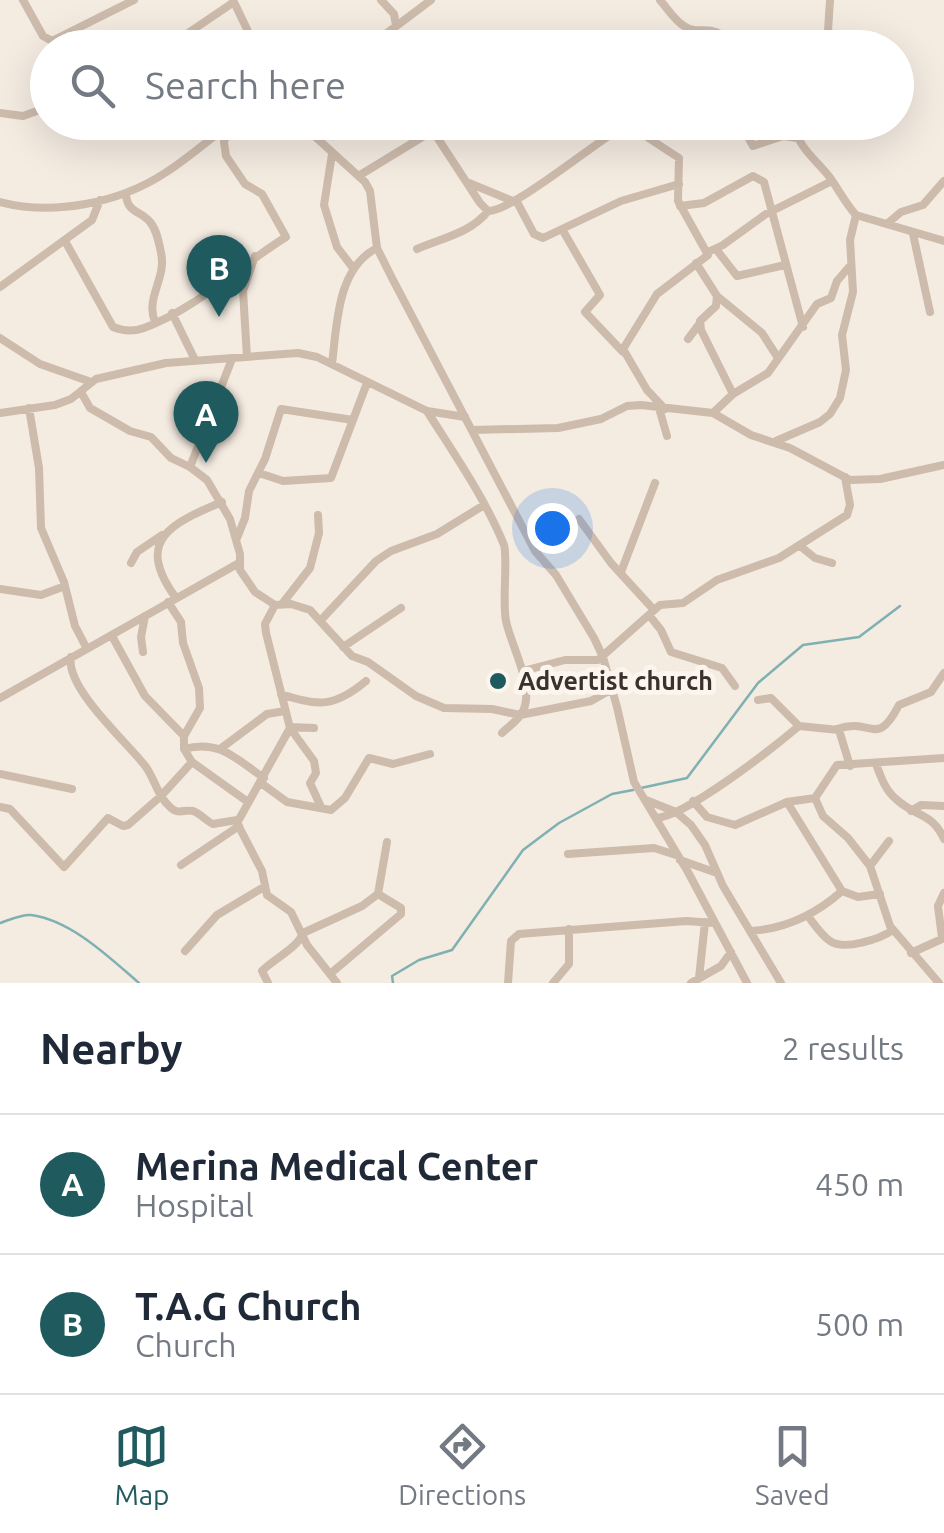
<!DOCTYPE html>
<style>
:root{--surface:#fff;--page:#f6f6f7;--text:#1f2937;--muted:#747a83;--line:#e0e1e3;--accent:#1f5a5e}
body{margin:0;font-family:Ubuntu,sans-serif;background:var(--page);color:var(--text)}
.you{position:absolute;left:552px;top:528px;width:35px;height:35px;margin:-25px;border:8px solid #fff;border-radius:50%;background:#1a73e8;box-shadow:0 0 0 15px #1a73e833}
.badge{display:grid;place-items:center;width:65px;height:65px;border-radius:50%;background:var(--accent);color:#fff;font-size:32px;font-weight:700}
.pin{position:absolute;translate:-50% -82px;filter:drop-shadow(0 2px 5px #0008)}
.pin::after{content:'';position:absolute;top:52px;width:35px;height:30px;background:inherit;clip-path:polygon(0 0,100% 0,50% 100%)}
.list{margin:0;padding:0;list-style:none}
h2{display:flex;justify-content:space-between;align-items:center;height:130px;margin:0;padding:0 40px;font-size:42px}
h2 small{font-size:32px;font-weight:400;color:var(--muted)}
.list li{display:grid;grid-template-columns:65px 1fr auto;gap:30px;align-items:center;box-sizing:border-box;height:140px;padding:0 40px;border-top:2px solid var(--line)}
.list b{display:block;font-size:38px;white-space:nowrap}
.list p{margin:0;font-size:32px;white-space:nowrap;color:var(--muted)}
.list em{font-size:32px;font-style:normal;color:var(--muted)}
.icon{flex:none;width:55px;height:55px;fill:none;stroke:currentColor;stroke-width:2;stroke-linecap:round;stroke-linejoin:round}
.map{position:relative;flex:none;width:944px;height:983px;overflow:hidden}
.search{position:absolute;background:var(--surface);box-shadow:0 10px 40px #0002;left:30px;right:30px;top:30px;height:110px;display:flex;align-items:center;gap:25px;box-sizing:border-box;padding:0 35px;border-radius:55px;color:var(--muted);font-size:38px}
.sheet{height:410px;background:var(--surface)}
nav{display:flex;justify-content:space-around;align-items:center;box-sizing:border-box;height:140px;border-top:2px solid var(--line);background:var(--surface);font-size:28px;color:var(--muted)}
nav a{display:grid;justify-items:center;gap:5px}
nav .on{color:var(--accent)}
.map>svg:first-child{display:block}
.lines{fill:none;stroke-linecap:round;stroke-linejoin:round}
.stream{stroke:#7fb0b2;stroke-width:2.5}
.minor{stroke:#cdbbac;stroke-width:8}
.poi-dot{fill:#1f5a5e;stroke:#fbf5ee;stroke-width:4}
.labels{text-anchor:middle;stroke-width:10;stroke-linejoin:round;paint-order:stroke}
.poi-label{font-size:25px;font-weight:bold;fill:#3b302b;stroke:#fbf5ee;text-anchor:start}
</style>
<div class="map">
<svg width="944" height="983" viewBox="0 0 944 983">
<rect width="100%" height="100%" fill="#f4ebe1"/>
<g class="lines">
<path class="stream" d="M641 788 687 778 758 683 803 645 859 637 900 606
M0 923C9 920 22 914 31 915 71 920 110 958 139 983
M393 983 392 976 419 960 452 950 523 850 559 823 612 794 633 790"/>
<path class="minor" d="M23 0 43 36 52 41 134 0
M233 0 256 48
M381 0 394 14 396 26
M660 0C667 8 675 21 684 26 702 38 709 18 738 48
M828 31 847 48
M166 48 234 2
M367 48 431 0
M558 48 569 42
M821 48 828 31 830 0
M0 113 23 116 48 107
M299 122 365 182 370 191 377 248 392 278 535 551 556 575 594 638 603 657 617 707 634 782 688 872 747 983
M740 122 753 146 783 136 797 138
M433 131 480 203 488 211C512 212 598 140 627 124L679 158 678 201 708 255 657 294 623 349 647 390 665 409
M332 154 324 205 337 247 353 268
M360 175 447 122
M469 183 515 202
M126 194C127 213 140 210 150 222 157 230 159 243 161 253 167 278 145 297 155 322
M0 202C54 216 119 203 165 173 189 158 210 138 234 122
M517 202 534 234 543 238 621 201 679 184
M680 206 704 203 753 176 764 182 803 327
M856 215 944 241
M888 223 901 212 923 205 944 181
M562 229 600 295 585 312 623 352
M913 234 930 312
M65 241 113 327C123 331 133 332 144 328 196 309 239 266 286 237L262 194 245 184 226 156 224 142 229 125
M417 249C442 238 471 233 488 211
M716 249 737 276 785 265
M708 252 723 245 766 214 832 181
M696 263 717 296 716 306 700 321 701 330 733 394
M0 287 92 220 100 200
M717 296 762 333 778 358
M172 313 195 360
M0 338 40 364 91 382
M688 339 700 323
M247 357 243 291 255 256
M332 364C337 324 337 268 377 248
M81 392 90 408 130 431 151 437 171 458 190 467 207 480 230 519 240 554V570L255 592 275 605 291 604 310 610 352 656 368 662 416 696 444 708 492 709 520 715 591 701 612 689
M29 408 39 468 41 528 64 582 75 626 86 647
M659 408 667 436
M427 411C454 454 485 498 504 545 508 558 502 601 506 621 511 646 535 686 523 711 520 719 508 727 502 733
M0 413 55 405 71 399 96 379 166 363 298 353 317 357 427 411 465 417
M713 413 733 394 768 373 817 304 831 298 837 281 849 267
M472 430 558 428 601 419 627 406 641 405 713 413 751 435 790 448 850 480 880 479 944 465
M776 441 820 422 830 414 840 398 846 370 842 335 853 292 850 240 856 215C845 203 838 188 828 175 813 157 798 147 793 122
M190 467 232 359
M259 473 283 481 331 478 367 383
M579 519 611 563 654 610
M237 538 245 518 249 491 265 459 281 409 353 420
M800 546 815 558 832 563
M131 563 137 552 162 535
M621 572 655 483
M0 589 41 595 65 586
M176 598C133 540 172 523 222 502
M168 602 181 622 183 643 199 688 200 708 184 736V749L192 762 248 802
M282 604 310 568 319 533 318 515
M275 605 265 624 266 633 290 728 237 823 262 871 267 895 291 912 307 945 337 983
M649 615 661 630 671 652 722 668 735 686
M321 620 376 561 391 551 437 534 484 505
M112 636 145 696 184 736
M343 647 401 608
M143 652 141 637 145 616
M71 657C65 688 128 743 146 767 155 780 158 797 171 808 179 815 184 809 193 811 200 813 206 821 213 824L237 820
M523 671 565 660H598L660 605 683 603 717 580 779 558 847 515 850 505 845 477
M281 694C318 707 335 707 366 681
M0 698 239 563
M758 700 771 698 799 726 839 730 850 766
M290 727 314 728
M290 728 314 761 316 773 310 783 321 807
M837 729C873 717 876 749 899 705L931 692 944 673
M184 749C220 739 236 759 264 778
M220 749 267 714 285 711
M876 764C881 777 885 790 896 799 915 817 932 812 944 839
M0 774 72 789
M261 783 287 802 331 810 345 798 369 758 393 764 430 754
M815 798 823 816 848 838 870 866 890 926 939 983
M646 800 676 812 691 825 705 845 723 886 781 983
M693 801 707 817 735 825 787 802 815 798 837 765 944 758
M787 802 842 891 858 897 880 894
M0 807 10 809 64 867 108 818 123 826 128 825 161 796 192 762
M911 811 921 805 944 806
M656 818C685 817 773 748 799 726
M568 854 654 848 676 855
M680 860 717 873
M181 865 239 826
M870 866 889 841
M808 916C814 924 821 935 830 941 844 951 880 939 893 930
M750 931C786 929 815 915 842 891
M942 938 938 906 944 893
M185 951 217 915 264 887
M911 953 944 938
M330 974 401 914V908L378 894
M699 978 705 922
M268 983 262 971C273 959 298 948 303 933L362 906 378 894 387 842
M508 983 511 941 519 934 686 921 715 923
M553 983 569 964V929
M691 983 721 966 731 952"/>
</g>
<circle class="poi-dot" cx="498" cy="681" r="10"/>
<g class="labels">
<g class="poi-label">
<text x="518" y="690">Advertist church</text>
</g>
</g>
</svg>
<div class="you"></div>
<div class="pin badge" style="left:206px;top:463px">A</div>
<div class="pin badge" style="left:219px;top:317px">B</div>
<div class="search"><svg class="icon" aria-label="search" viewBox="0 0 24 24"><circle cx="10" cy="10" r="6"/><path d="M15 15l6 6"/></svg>Search here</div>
</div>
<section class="sheet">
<h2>Nearby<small>2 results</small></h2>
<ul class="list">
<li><span class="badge">A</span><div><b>Merina Medical Center</b><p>Hospital</p></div><em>450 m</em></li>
<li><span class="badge">B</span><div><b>T.A.G Church</b><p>Church</p></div><em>500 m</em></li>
</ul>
</section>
<nav>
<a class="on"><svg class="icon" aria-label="map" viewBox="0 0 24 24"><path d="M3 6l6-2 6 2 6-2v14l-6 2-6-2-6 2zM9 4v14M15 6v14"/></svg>Map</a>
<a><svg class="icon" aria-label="directions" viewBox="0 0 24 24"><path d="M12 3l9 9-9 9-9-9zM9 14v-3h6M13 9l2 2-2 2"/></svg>Directions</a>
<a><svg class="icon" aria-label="saved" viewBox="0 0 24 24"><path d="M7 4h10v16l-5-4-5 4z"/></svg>Saved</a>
</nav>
